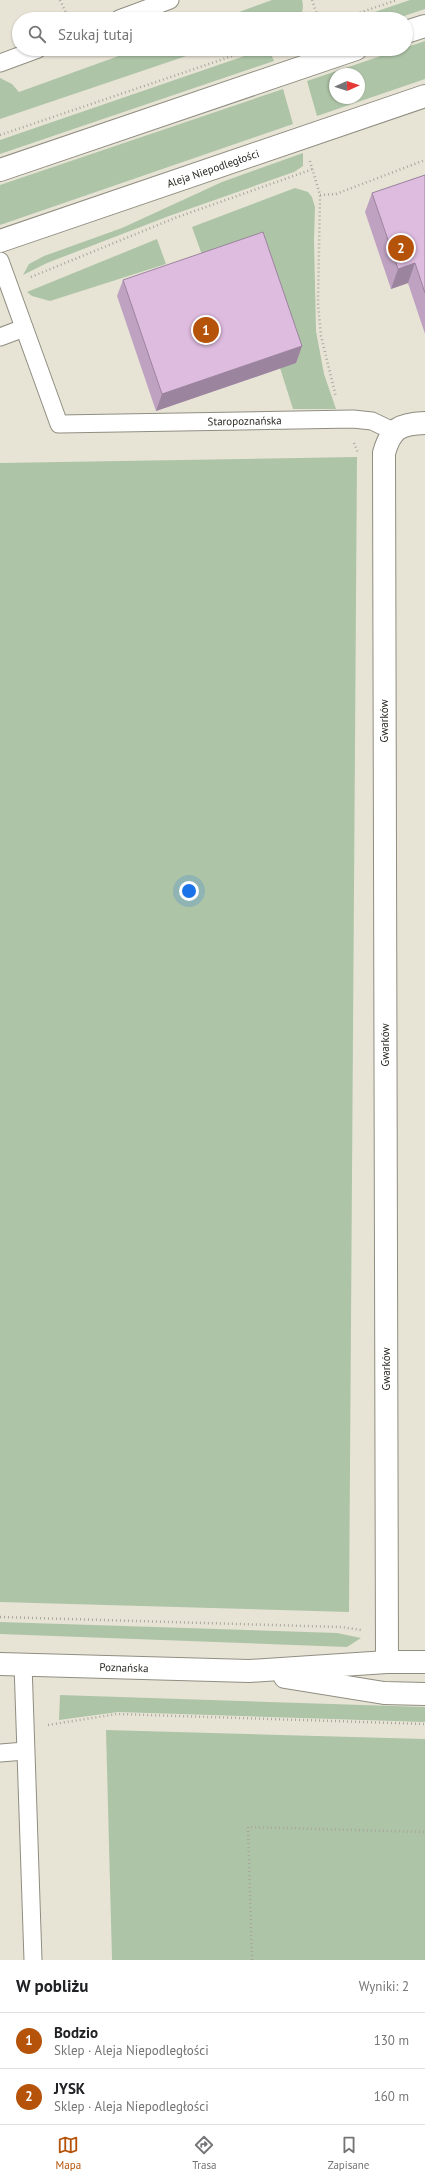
<!DOCTYPE html>
<html lang="pl">
<meta charset="utf-8">
<style>
:root{--surface:#fff;--page:#f2f2f2;--text:#202124;--muted:#757577;--line:#e0e0e0;--accent:#b45309}
body{margin:0;font-family:"PT Sans",sans-serif;background:var(--page);color:var(--text)}
.compass{position:absolute;left:329px;top:68px;width:36px;height:36px;border-radius:50%;background:var(--surface);box-shadow:0 1px 3px #0004;rotate:87deg}
.you{position:absolute;left:189px;top:891px;width:14px;height:14px;margin:-10px;border:3px solid #fff;border-radius:50%;background:#1a73e8;box-shadow:0 0 0 6px #1a73e833}
.badge{display:grid;place-items:center;width:26px;height:26px;border-radius:50%;background:var(--accent);color:#fff;font-size:13px;font-weight:700}
.pin{position:absolute;translate:-50% -50%;border:2px solid #fff;box-shadow:0 1px 4px #0006}
.list{margin:0;padding:0;list-style:none}
h2{display:flex;justify-content:space-between;align-items:center;height:52px;margin:0;padding:0 16px;font-size:17px}
h2 small{font-size:13px;font-weight:400;color:var(--muted)}
.list li{display:grid;grid-template-columns:26px 1fr auto;gap:12px;align-items:center;box-sizing:border-box;height:56px;padding:0 16px;border-top:1px solid var(--line)}
.list b{display:block;font-size:15px;white-space:nowrap}
.list p{margin:0;font-size:13px;white-space:nowrap;color:var(--muted)}
.list em{font-size:13px;font-style:normal;color:var(--muted)}
.icon{flex:none;width:22px;height:22px;fill:none;stroke:currentColor;stroke-width:2;stroke-linecap:round;stroke-linejoin:round}
.map{position:relative;flex:none;width:425px;height:1960px;overflow:hidden}
.search{position:absolute;background:var(--surface);box-shadow:0 1px 3px #0004;left:12px;right:12px;top:12px;height:44px;display:flex;align-items:center;gap:10px;box-sizing:border-box;padding:0 14px;border-radius:22px;color:var(--muted);font-size:15px}
.sheet{height:164px;background:var(--surface)}
nav{display:flex;justify-content:space-around;align-items:center;box-sizing:border-box;height:56px;border-top:1px solid var(--line);background:var(--surface);font-size:11px;color:var(--muted)}
nav a{display:grid;justify-items:center;gap:2px}
nav .on{color:var(--accent)}
.map>svg:first-child{display:block}
.green{fill:#aec4a7;fill-rule:evenodd}
.lines{fill:none;stroke-linecap:round;stroke-linejoin:round}
.lane-casing{stroke:#908e81;stroke-width:19}
.street-casing{stroke:#908e81;stroke-width:24}
.secondary-casing{stroke:#908e81;stroke-width:24}
.path{stroke:#a9a79c;stroke-width:2.5;stroke-dasharray:1 3;stroke-linecap:butt}
.lane{stroke:#fff;stroke-width:17}
.street{stroke:#fff;stroke-width:22}
.secondary{stroke:#fff;stroke-width:22}
.wall{fill:#bfa2c1}
.shaded-wall{fill:#9b849d}
.building{fill:#debce0;stroke:#9b849d}
.labels{text-anchor:middle;stroke-width:3;stroke-linejoin:round;paint-order:stroke}
.street-label{font-size:11px;fill:#2a2924;stroke:#fff}
</style>
<div class="map">
<svg width="425" height="1960" viewBox="0 0 425 1960">
<rect width="100%" height="100%" fill="#e7e4d6"/>
<path class="green" d="M272 0H302C304 8 303 14 296 19H220Z
M410 0H425V9L395 19H354Z
M425 41V79L317 116 307 81ZM335 74H359V98H335Z
M138 49H207L0 119V78L12 84 19 92Z
M256 52 271 54 274 61 0 154V140Z
M283 89 293 124 0 225V185Z
M303 153V166L294 172 169 216 47 263 23 275 29 264 44 256 122 228 222 182Z
M295 188 308 192 312 197 315 207 314 240 316 331 324 374 336 409H293L280 368 295 363 206 266 192 227Z
M157 239 166 264 50 301 32 296 27 292Z
M357 457 349 1612 0 1602V463Z
M0 1622 337 1633 361 1638 347 1647 0 1634Z
M60 1695 425 1707V1722L118 1712 59 1720Z
M106 1730 425 1739V1960H112Z"/>
<g class="lines">
<g class="lane-casing">
<g id="lane">
<path d="M119 19 170 0"/>
<path d="M0 63 38 49"/>
<path id="s1" d="M0 261 59 424 353 419 372 421 393 431"/>
<path d="M0 337 24 328"/>
<path d="M23 1664 33 1960"/>
<path d="M0 1753 25 1751"/>
</g>
</g>
<g class="street-casing">
<path id="street" d="M387 1662 384 453C391 428 400 424 425 423"/>
</g>
<g class="secondary-casing">
<g id="secondary">
<path d="M406 32 425 26"/>
<path d="M0 170 356 49"/>
<path id="s2" d="M0 241 425 96"/>
<path id="s3" d="M0 1664 249 1671 387 1662H425"/>
<path d="M285 1677 384 1693 425 1694"/>
</g>
</g>
<path class="path" d="M60 0 69 19
M312 0 318 17
M341 19 397 0
M0 135 253 49
M310 161 320 195 318 303 321 336 336 397
M320 195 336 194 425 160
M31 277 175 218 313 169
M354 443 358 453
M0 1617 341 1627 361 1630
M48 1725 117 1714 425 1724
M252 1960 248 1827 425 1832"/>
<use href="#lane" class="lane"/>
<use href="#street" class="street"/>
<use href="#secondary" class="secondary"/>
</g>
<path class="wall" d="M425 175V334L408 283 391 289 365 212 372 193Z
M123 280 302 346 296 363 156 411 117 296Z"/>
<path class="shaded-wall" d="M415 263 408 283 391 289 398 269Z
M302 346 296 363 156 411 162 394Z"/>
<path class="building" d="M425 175V293L415 263 398 269 372 193Z
M263 232 302 346 162 394 123 280Z"/>
<g class="labels">
<g class="street-label">
<text dy="4" stroke="none"><textPath href="#s2" startOffset="225">Aleja Niepodległości</textPath></text>
<text dy="4" stroke="none"><textPath href="#s1" startOffset="359">Staropoznańska</textPath></text>
<text transform="translate(384 721) rotate(-90)" y="4">Gwarków</text>
<text transform="translate(385 1045) rotate(-90)" y="4">Gwarków</text>
<text transform="translate(386 1369) rotate(-90)" y="4">Gwarków</text>
<text dy="4" stroke="none"><textPath href="#s3" startOffset="124">Poznańska</textPath></text>
</g>
</g>
</svg>
<svg class="compass" viewBox="-18 -18 36 36"><path d="M0-13l5 13h-10z" fill="#e53935"/><path d="M0 13l5-13h-10z" fill="#757577"/></svg>
<div class="you"></div>
<div class="pin badge" style="left:206px;top:330px">1</div>
<div class="pin badge" style="left:401px;top:248px">2</div>
<div class="search"><svg class="icon" aria-label="search" viewBox="0 0 24 24"><circle cx="10" cy="10" r="6"/><path d="M15 15l6 6"/></svg>Szukaj tutaj</div>
</div>
<section class="sheet">
<h2>W pobliżu<small>Wyniki: 2</small></h2>
<ul class="list">
<li><span class="badge">1</span><div><b>Bodzio</b><p>Sklep · Aleja Niepodległości</p></div><em>130 m</em></li>
<li><span class="badge">2</span><div><b>JYSK</b><p>Sklep · Aleja Niepodległości</p></div><em>160 m</em></li>
</ul>
</section>
<nav>
<a class="on"><svg class="icon" aria-label="map" viewBox="0 0 24 24"><path d="M3 6l6-2 6 2 6-2v14l-6 2-6-2-6 2zM9 4v14M15 6v14"/></svg>Mapa</a>
<a><svg class="icon" aria-label="directions" viewBox="0 0 24 24"><path d="M12 3l9 9-9 9-9-9zM9 14v-3h6M13 9l2 2-2 2"/></svg>Trasa</a>
<a><svg class="icon" aria-label="saved" viewBox="0 0 24 24"><path d="M7 4h10v16l-5-4-5 4z"/></svg>Zapisane</a>
</nav>
